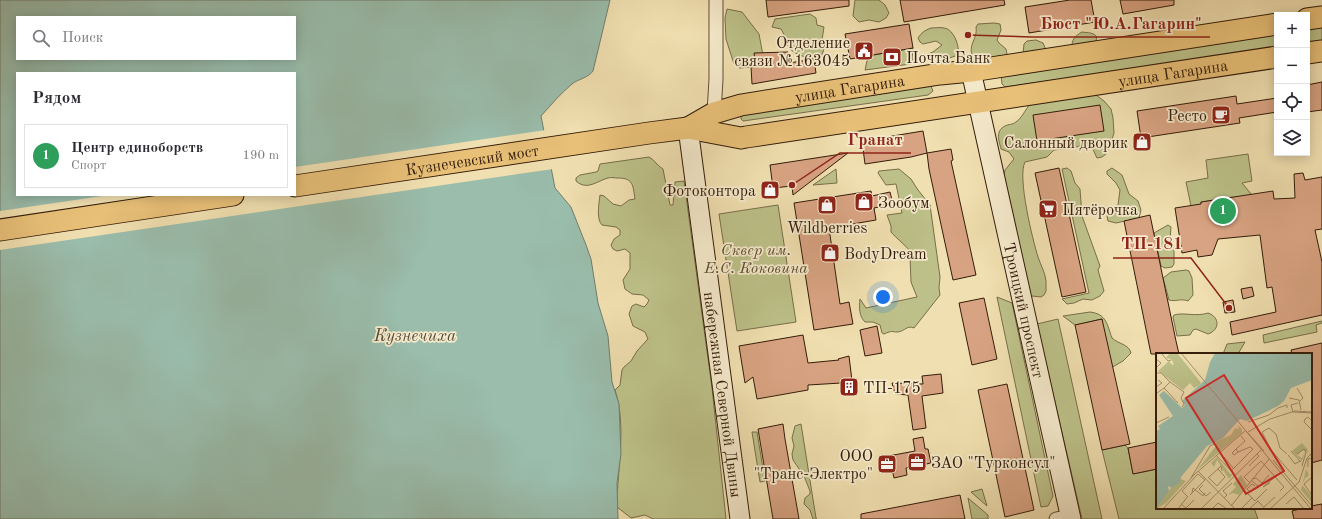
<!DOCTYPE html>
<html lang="ru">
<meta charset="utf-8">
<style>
:root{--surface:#fff;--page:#f2f2f3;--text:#2b2b33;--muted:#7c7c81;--line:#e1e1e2;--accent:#db2777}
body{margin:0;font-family:"Old Standard TT",serif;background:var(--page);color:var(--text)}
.controls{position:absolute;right:12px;top:12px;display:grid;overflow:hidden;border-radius:0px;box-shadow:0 2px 10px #0003}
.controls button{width:36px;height:36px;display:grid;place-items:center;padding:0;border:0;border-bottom:1px solid var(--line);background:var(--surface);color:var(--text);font:20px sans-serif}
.you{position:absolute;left:883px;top:297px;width:14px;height:14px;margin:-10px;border:3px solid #fff;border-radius:50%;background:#1a73e8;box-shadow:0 0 0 6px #1a73e833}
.badge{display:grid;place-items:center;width:26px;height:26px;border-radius:50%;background:var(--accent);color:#fff;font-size:13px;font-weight:700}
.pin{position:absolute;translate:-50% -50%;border:2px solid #fff;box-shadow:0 1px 4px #0006}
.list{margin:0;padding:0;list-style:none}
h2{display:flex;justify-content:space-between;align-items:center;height:52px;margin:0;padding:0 16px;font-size:17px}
h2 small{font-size:13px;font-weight:400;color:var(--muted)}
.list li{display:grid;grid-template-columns:26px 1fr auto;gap:12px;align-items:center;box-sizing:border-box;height:64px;margin:0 8px 8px;padding:0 8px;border:1px solid var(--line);border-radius:0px}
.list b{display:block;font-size:15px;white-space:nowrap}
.list p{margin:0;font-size:13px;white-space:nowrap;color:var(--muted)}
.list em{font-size:13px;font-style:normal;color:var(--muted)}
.icon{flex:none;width:22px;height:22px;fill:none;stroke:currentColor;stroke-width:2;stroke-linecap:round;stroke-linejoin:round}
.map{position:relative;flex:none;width:1322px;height:519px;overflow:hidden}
.search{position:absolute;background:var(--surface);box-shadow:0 2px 10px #0003;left:16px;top:16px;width:280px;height:44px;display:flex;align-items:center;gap:10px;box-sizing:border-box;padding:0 14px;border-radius:0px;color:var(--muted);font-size:15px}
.panel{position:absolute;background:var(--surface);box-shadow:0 2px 10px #0003;left:16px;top:72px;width:280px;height:124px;border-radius:0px}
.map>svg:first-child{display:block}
.green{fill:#bdc189;stroke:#786e49}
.water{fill:#9abdac;stroke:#717d6b;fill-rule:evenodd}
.pier{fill:#f0dfb0}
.building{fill:#d8a382;stroke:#341c09}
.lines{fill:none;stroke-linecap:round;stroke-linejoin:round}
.street-casing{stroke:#634d33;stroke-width:15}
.secondary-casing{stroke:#341c09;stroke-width:21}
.primary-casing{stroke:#341c09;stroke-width:23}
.street{stroke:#f5eacc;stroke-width:13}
.secondary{stroke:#f5eacc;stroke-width:19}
.primary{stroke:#e8c078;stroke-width:21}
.labels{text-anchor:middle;stroke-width:3.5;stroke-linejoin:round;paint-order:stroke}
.poi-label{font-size:16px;fill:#341c09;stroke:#f5eacc;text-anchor:start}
.street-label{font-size:16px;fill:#341c09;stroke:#f5eacc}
.park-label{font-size:16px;font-style:italic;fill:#5d4e2f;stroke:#f5eacc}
.water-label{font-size:17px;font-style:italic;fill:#534c3a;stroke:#f5eacc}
.inset-road{fill:none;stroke:#a5916d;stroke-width:1}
.view{fill:#d62828;fill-opacity:0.15;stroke:#d62828;stroke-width:2}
.inset-edge{fill:none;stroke:#341c09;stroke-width:2}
.leader{fill:none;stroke:#8f2418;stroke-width:1.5}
.callout-dot{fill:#8f2418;stroke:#f5eacc;stroke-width:1.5}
.callout-label{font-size:17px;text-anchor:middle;font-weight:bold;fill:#8f2418;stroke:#f5eacc;stroke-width:3.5;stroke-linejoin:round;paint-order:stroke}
</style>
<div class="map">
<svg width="1322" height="519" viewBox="0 0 1322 519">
<rect width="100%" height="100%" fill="#f0dfb0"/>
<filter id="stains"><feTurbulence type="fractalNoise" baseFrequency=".005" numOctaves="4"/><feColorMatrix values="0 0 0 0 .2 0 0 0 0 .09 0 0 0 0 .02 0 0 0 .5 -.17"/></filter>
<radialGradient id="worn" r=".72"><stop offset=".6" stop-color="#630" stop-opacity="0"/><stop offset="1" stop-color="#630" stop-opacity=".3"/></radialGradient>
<path class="green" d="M855 0H879L885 5 889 13 886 18 879 22 869 20 859 22 853 16Z
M727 9 742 12 759 34 765 66 739 68V64H734L726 39 725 18Z
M810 14 816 18 817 25 824 27 822 40 824 48 823 52 820 59 815 63 814 59C804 57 791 54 787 44 784 38 785 35 781 29L772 27 775 19Z
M994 23 1000 24 1001 30 997 40 999 43 1006 49 1007 54 1006 57 974 60C966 45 978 40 976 27L978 24Z
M1322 27V42L1307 44V29Z
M931 28C935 28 940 27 944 28 954 29 960 47 958 55L941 61C937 57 932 58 927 59L926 62 865 70 868 56 913 48 912 59 919 61 921 60 923 56 933 52 942 45 936 41 923 44 920 42 918 38C921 33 925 30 931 28Z
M1082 32C1088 33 1093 32 1097 37L1095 44 1073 47C1070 41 1076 35 1082 32Z
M1277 33V48L1005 87 1002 84 1001 74Z
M1036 40 1043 43 1046 50 1023 54 1024 44 1027 41Z
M930 84 933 91 928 95 743 121 741 119V113Z
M1091 94 1096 95 1104 101 1111 109 1113 118 1114 133 1110 146 1106 154 1102 157 1097 158 1090 143 1073 148 1054 150 1047 157 1025 162C1017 177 1033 241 1038 257 1041 266 1045 272 1046 281V291L1044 295 1041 297 1032 296 1030 300 1004 175 1005 170 1014 159 1009 152 1001 149C999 141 995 131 1005 126 1008 124 1013 125 1016 122 1022 118 1025 110 1030 104Z
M1248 154 1252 181 1242 183 1252 195 1201 202V204L1191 206 1186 182 1208 178 1206 160Z
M649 157C655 160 657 166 663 169L670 205H673L675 182 684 181 712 388 726 519H653L645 515 631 518 617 507C617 469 627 427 615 390L620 385 622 370 624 367 631 361 637 351 648 339 645 332 633 326 629 314 632 306 636 304 644 307 647 304 649 300 643 295 632 294 625 289 623 280 630 269V253L625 249 617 251 613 249 611 245 614 239 620 235V230L616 227 602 225C596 219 599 203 600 195L604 196 613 204 621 206 629 200 635 199C633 185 633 178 618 178 614 178 612 177 608 178 597 181 587 191 576 181V178L580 175 596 172 598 171 600 164Z
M1067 168 1071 171 1075 183 1080 189 1082 216 1100 266 1098 270 1104 291 1100 296 1092 300 1083 299 1074 303 1067 304 1062 299 1089 293 1062 169Z
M1112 168 1122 175 1129 194 1138 201 1141 210 1139 218 1116 223 1108 221 1107 216 1108 213 1111 209 1118 205 1120 190 1116 183 1107 174V171Z
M836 169 837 183 813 185Z
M899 169 911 179 918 190 930 205 940 277 939 288 940 295 914 328C907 325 905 331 898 332 891 332 893 330 884 334L882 333 880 325 873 322H865C859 316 859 308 860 299L866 308 917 297 911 282 910 257 912 254C911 250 895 237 891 232V226L887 215 902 213 896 184 886 185 878 173 879 171Z
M778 205 796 322 737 331 719 214Z
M1168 225 1171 227 1170 239 1174 247V264L1172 267 1165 268 1161 266 1154 233Z
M1186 270 1189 271 1192 278 1193 295 1188 301C1180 298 1177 302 1169 300L1163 278 1171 272Z
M997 297 1012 303 1053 496 1048 506 1041 507Z
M1090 312C1107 314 1107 325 1112 338 1118 344 1129 344 1131 353L1123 361 1109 369 1106 365 1102 319 1075 325 1063 316Z
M1208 313C1220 317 1220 330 1208 334L1196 329 1193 330 1190 335 1177 336 1173 317 1174 315C1184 312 1196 317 1208 313Z
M1058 319 1102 519H1082L1037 324Z
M1322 321V323L1316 325 1317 332 1264 343 1263 335Z
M1245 342 1238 354H1223L1227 344Z
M801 424 816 518 817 519H813L810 510 804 504 805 498 810 494V491L804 476 793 460 792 454 794 446 792 438 795 426Z
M752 432H757L765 481 760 482Z
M1125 445 1128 448 1133 474 1157 469V508H1254L1258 519H1119L1102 450Z
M982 489 987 506 971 492Z
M968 498 988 515V519H972Z"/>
<path class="water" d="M0 0H610L593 71C588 78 578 79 572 84 560 94 551 105 541 116L555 188 571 207 586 245 591 259 598 303 608 336 612 382 619 404 621 454 617 483 618 519H0ZM17 17H295V59H17ZM17 73H295V195H17Z"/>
<path class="pier" d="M546 130 553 169 0 250V211L109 195H295V167Z"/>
<path class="building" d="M766 0H849V6L768 17Z
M900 0H1004L1005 5 904 22Z
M1070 0H1091L1095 22 1029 33 1025 7Z
M1120 0H1174V5L1123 14Z
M909 24 913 48 850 59 845 34Z
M788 52 789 63 814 59 816 73 752 84 751 67H756L754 53Z
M1322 82V110L1307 112V85Z
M1236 96 1237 104 1277 98V112L1239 118 1240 123 1141 138 1137 111Z
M1100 105 1104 131 1037 141 1033 115Z
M923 131 927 153 911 157 865 164 862 141Z
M951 149 953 160 951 161 976 275 953 280 929 169 927 153Z
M848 153 793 195 792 186 773 188 770 165Z
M1059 168 1086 292 1062 297 1035 173Z
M1303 173 1305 180 1322 177V229L1315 230 1322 262V315L1232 335 1230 322 1276 312 1272 287 1267 288 1260 235 1218 239 1212 255 1198 257 1197 250 1182 253 1175 208 1201 204V202L1273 191 1274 199 1295 198 1294 174Z
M871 191 872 196 890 192 893 204 874 208 876 220 829 228 840 304 849 302 853 324 814 330 794 203Z
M1150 215 1176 341 1179 354H1151L1124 221Z
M1252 287 1254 296 1243 299 1241 289Z
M984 298 997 359 972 365 959 303Z
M1233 300 1235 312 1225 313 1223 302Z
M1102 319 1130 444 1102 450 1075 325Z
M877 326 882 353 865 356 860 330Z
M803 335 808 363 839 360 838 359 849 356 852 381H854L856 391 843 393 841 383 808 385V390L757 399 753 377 745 383 739 346Z
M1322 343V460L1311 463V354H1292L1291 350Z
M941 374 943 393 922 396 926 428 913 430 908 395 895 394 892 383 923 384 922 376Z
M1007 384 1034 510 1005 517 978 390Z
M783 424 785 439 799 519H773L758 429Z
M923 437 925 449H928L931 463 906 468 907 475 894 478 892 469 886 470 883 457 915 451 913 439Z
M1157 442V469L1133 474 1128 448Z
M960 495 965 519H861V514Z
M1322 504V519H1294L1292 511 1304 508H1311V506Z"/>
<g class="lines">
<g class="street-casing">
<path id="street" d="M714 113 716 79V0
M1056 519 1070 516"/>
</g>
<g class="secondary-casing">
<g id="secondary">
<path id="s1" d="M971 71 1071 519"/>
<path id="s2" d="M688 128 740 519"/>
</g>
</g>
<g class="primary-casing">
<g id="primary">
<path d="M1307 19 1322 17"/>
<path d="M1307 53 1322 51"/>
<path id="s3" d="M688 128 714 113 741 105 940 74 971 71 1277 24"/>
<path id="s4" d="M295 186 649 133 688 128 741 138 746 137 1277 57"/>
<path d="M0 230 233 195"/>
</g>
</g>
<use href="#street" class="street"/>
<use href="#secondary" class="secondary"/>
<use href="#primary" class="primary"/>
</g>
<defs>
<g id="civic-square" transform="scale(1)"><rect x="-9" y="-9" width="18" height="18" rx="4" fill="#8f2418" stroke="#f5eacc"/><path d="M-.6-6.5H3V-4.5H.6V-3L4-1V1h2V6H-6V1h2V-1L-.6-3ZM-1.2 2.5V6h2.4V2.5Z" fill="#fff"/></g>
<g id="bank-square" transform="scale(1)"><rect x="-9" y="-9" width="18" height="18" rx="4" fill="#8f2418" stroke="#f5eacc"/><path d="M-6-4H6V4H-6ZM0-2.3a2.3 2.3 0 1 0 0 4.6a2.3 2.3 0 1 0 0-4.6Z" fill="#fff"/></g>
<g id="cafe-square" transform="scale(1)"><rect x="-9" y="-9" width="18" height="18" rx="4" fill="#8f2418" stroke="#f5eacc"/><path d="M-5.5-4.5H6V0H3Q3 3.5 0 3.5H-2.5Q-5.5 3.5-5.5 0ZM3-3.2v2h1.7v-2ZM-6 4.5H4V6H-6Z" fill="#fff"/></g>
<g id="shop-square" transform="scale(1)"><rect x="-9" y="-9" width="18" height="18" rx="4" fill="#8f2418" stroke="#f5eacc"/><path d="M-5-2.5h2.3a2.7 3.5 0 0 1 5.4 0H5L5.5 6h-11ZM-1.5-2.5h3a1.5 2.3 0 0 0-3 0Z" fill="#fff"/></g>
<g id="supermarket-square" transform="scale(1)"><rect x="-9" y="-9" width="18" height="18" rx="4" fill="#8f2418" stroke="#f5eacc"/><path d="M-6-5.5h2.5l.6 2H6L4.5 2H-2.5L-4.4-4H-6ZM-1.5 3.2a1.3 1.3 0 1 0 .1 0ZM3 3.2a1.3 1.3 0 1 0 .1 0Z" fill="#fff"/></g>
<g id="building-square" transform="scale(1)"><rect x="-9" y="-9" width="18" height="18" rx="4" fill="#8f2418" stroke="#f5eacc"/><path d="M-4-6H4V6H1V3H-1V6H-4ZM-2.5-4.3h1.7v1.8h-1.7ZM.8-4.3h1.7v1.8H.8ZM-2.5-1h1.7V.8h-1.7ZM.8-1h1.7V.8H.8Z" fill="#fff"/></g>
<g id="office-square" transform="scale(1)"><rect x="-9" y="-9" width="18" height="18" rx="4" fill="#8f2418" stroke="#f5eacc"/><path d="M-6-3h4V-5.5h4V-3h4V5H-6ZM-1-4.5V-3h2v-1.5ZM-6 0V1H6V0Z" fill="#fff"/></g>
</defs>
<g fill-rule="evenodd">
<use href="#civic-square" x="864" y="51"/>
<use href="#bank-square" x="892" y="57"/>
<use href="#cafe-square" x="1221" y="115"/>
<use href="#shop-square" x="1142" y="142"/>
<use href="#shop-square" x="770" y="190"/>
<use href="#shop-square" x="864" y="202"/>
<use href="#shop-square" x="827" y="205"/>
<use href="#supermarket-square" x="1048" y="209"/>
<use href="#shop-square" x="830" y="253"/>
<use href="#building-square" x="849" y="387"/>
<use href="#office-square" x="917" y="462"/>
<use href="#office-square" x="887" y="464"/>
</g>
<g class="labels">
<g class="poi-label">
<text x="850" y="48" text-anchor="end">Отделение<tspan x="850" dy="18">связи №163045</tspan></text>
<text x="906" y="63">Почта Банк</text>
<text x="1207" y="121" text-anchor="end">Ресто</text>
<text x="1128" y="148" text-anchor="end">Салонный дворик</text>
<text x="756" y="196" text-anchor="end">Фотоконтора</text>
<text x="878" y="208">Зообум</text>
<text x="1062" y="215">Пятёрочка</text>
<text x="827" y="233" text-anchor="middle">Wildberries</text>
<text x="844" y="259">BodyDream</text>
<text x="863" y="393">ТП-175</text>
<text x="873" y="461" text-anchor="end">ООО<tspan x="873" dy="18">"Транс-Электро"</tspan></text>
<text x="931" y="468">ЗАО "Турконсул"</text>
</g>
<g class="street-label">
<text dy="6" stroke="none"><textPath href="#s4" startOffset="888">улица Гагарина</textPath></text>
<text dy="6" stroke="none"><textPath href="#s3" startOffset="168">улица Гагарина</textPath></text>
<text dy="6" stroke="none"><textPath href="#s4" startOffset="179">Кузнечевский мост</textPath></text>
<text dy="6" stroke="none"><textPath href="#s1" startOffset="245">Троицкий проспект</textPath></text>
<text dy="6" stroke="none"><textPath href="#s2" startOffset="269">набережная Северной Двины</textPath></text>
</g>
<g class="park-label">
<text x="756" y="255">Сквер им.<tspan x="756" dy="18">Е.С. Коковина</tspan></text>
</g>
<g class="water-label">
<text x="415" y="341">Кузнечиха</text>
</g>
</g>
<g transform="translate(1156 353)">
<rect width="156" height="156" fill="#f0dfb0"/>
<path d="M14 0H21L34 16 45 30 42 33 38 35 34 30 27 37 2 18 13 8 16 12 18 11 15 6 10 5ZM81 72 86 76V80L41 117 60 93 59 89 75 82 79 75 83 76ZM146 90 152 97 151 100 147 97 141 102 146 105 149 100 146 108 136 98ZM61 104 74 121H77L73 126 61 107 58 114 55 110ZM150 116 153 122 150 125V123L146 132 156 143V150L145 137ZM85 122 91 132 83 142 77 140 72 142 80 134 77 131ZM25 126 30 128 10 150 0 156 15 135Z" fill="#bdc189"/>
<path d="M59 0H156V27L135 35 128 48 122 53 91 68 84 66 67 85 51 93 25 124 24 129 16 135 12 133 13 138 0 156V78L4 76 2 73 17 63 3 42 8 38 26 55 29 52 26 48 49 27 54 9Z" fill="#9abdac"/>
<path class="inset-road" d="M5 0 12 8 15 7M25 0 155 156M0 6 5 10 0 15M0 20H5L14 29 8 35M14 29 28 39 25 45 28 51 26 54M0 34 6 30 2 27M141 35 147 45 144 48M1 40 8 35 22 50M133 45 143 47 145 57M142 50 135 52 137 59 156 60M156 68 152 64 149 66 148 69 156 77M92 69 113 62 122 55 131 52V55M0 70 13 64M90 78 108 98M92 79 114 66 139 58 156 59M80 96 89 88 85 83M135 98 145 109M131 101 124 95 120 81 113 75 106 79 115 97 141 127M141 101 148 96 150 99 146 113M60 102 79 122M132 102 139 111 144 108M68 104 77 115M117 107 156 153M93 113 103 103 101 101M152 114V106L156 105M42 118 79 156M75 118 97 96 94 94 82 99 80 96 76 100 78 102 82 99M156 124 148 131 156 142M35 125 54 93 58 91M52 125 65 113 66 118M53 125 61 133 69 124 62 116M96 126 100 125 106 130 113 122M95 127 103 134 94 139 91 136 96 131 99 133M94 130 88 124 105 108 128 134 124 138M114 130 107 134 119 124M47 132 43 136 50 143 55 139M88 137 99 148 111 136M36 140 37 135 47 143 49 140M34 142 49 127M32 144 26 138 42 121 49 127M68 145 71 142 67 138 76 130M25 151 30 155 38 147M130 151 138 144 148 156M75 153 113 106M108 154 119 144M57 155 62 150 71 156M7 156 39 121 89 78M22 156 32 143M45 156 106 96M85 156 96 145M93 156 102 148 109 156M114 156 143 129 151 105 156 100"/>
<path class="view" d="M68 22 128 118 90 141 30 45Z"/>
<rect width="156" height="156" class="inset-edge"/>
</g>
<path class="leader" d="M968 35L1032 37H1210M792 185L840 153H911M1229 308L1191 258H1113"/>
<g class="callout-dot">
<circle cx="968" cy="35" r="4"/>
<circle cx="792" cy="185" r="4"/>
<circle cx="1229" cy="308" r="4"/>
</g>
<g class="callout-label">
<text x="1121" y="29">Бюст "Ю.А.Гагарин"</text>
<text x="875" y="145">Гранат</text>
<text x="1152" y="249">ТП-181</text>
</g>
<rect width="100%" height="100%" filter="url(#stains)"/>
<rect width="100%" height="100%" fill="url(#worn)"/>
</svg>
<div class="controls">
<button>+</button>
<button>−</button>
<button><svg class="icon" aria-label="locate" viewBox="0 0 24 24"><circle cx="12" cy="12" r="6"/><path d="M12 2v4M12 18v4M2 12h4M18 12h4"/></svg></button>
<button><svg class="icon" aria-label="layers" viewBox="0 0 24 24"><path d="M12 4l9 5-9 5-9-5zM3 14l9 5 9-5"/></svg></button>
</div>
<div class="you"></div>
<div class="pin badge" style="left:1223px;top:211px;background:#2e9e5b">1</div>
<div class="search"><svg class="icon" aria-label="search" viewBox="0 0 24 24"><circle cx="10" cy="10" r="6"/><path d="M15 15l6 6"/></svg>Поиск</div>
<section class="panel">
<h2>Рядом<small></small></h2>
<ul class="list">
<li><span class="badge" style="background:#2e9e5b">1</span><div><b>Центр единоборств</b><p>Спорт</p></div><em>190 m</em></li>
</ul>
</section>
</div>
